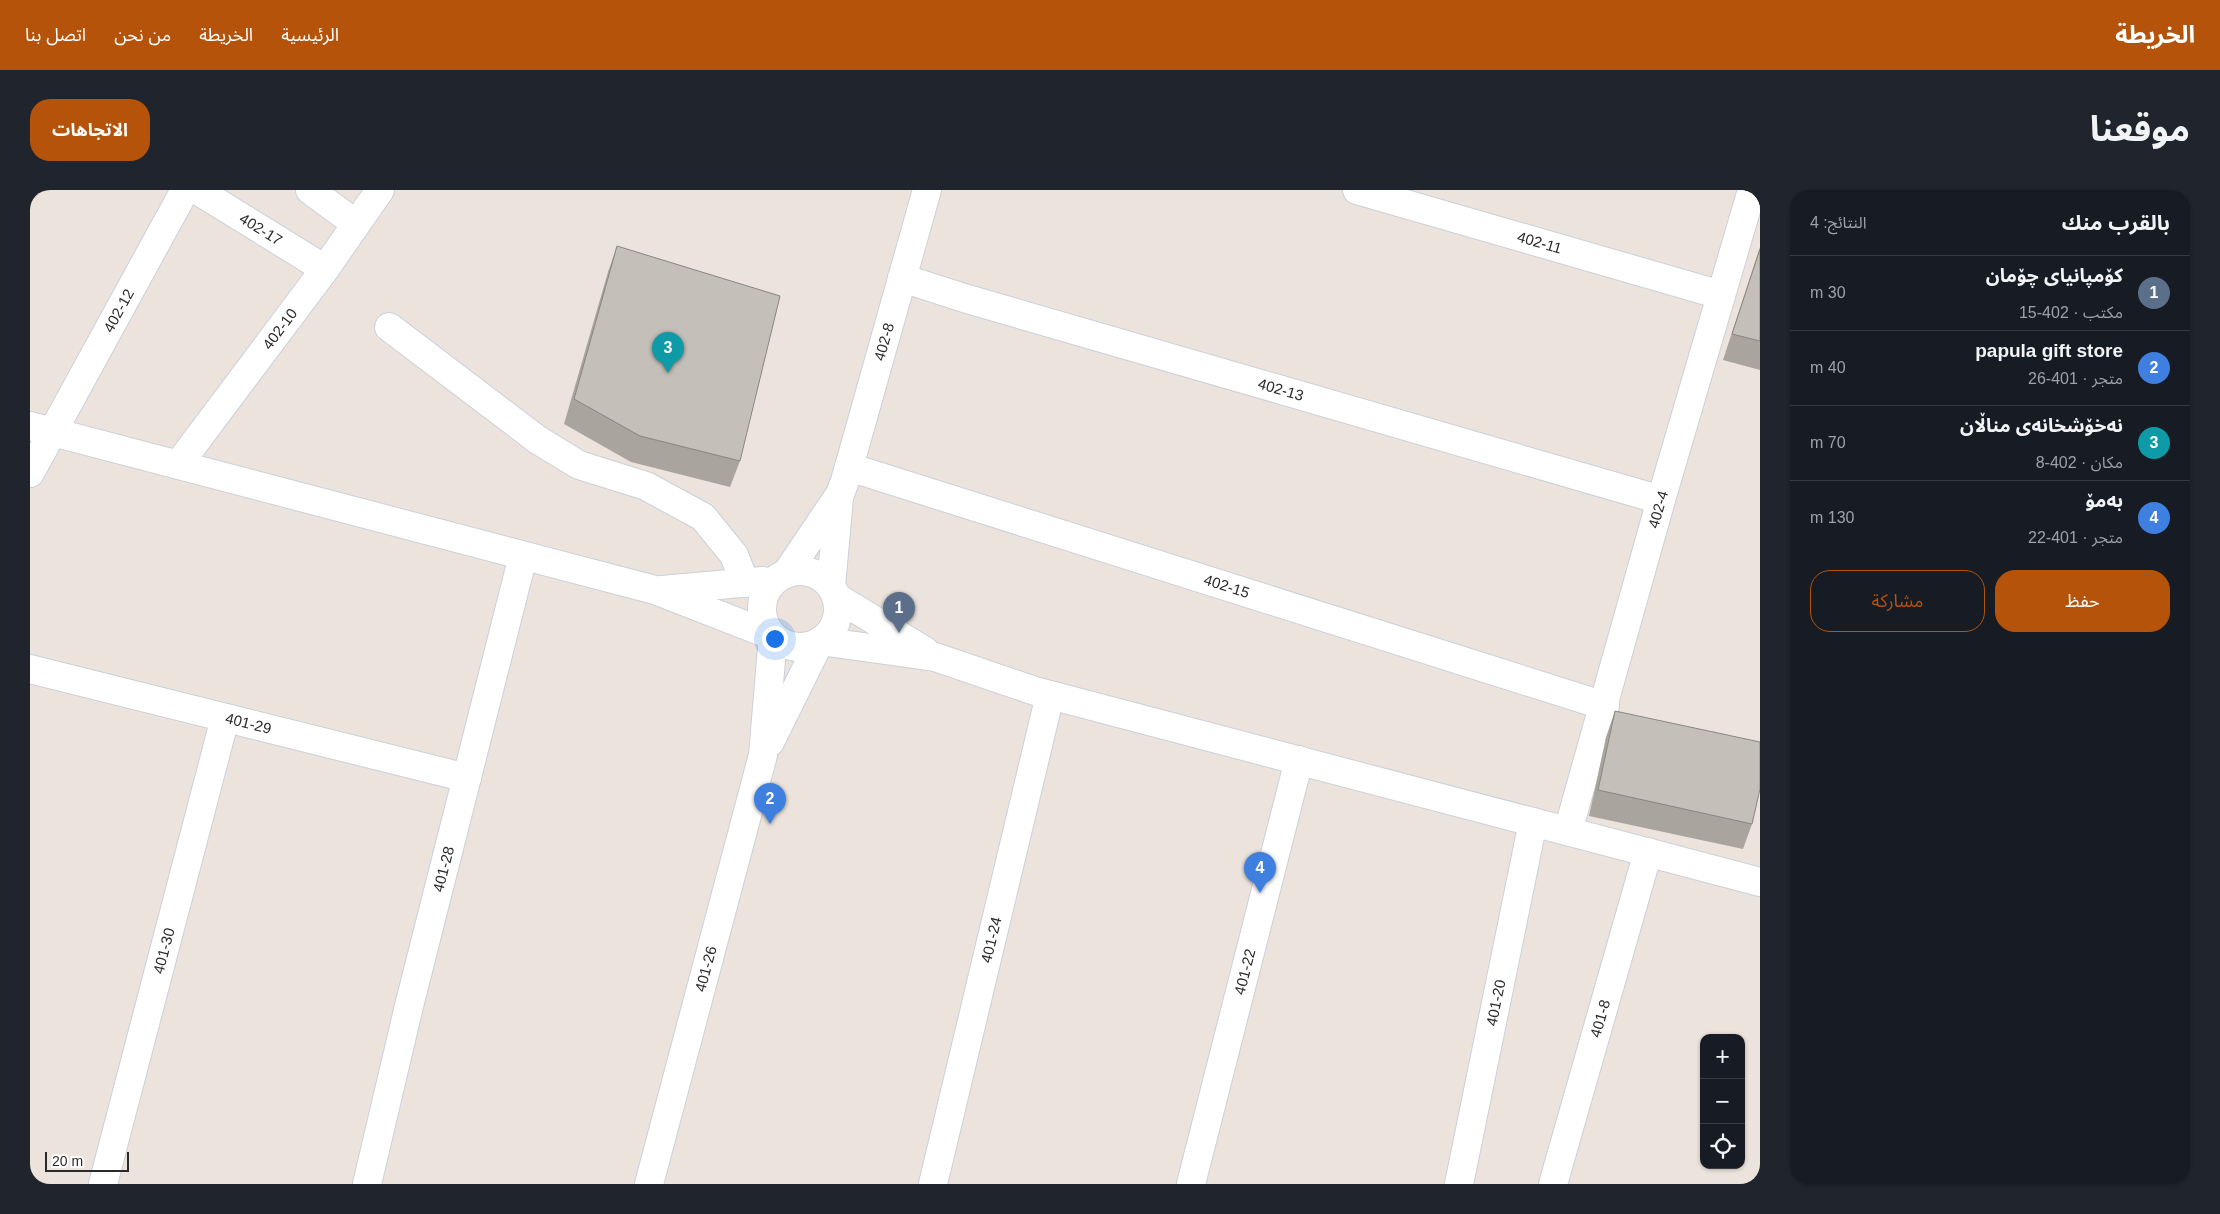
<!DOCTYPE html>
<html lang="ar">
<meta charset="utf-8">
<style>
:root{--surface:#171b24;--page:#20242c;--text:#f1f3f6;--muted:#9ea1a6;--line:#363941;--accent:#b45309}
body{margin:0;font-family:Arial,"Noto Sans Arabic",sans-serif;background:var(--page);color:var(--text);direction:rtl}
.controls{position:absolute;right:15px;bottom:15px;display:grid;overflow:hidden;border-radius:10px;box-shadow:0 1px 4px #0004}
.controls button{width:45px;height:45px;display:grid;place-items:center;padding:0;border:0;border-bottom:1px solid var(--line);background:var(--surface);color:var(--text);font:25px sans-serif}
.scale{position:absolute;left:15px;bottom:12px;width:84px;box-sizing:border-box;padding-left:5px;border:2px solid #2a2a2a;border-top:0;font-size:14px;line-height:18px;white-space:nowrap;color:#2a2a2a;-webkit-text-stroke:4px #fff;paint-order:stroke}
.you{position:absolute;left:744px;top:448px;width:18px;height:18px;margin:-12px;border:4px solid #fff;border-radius:50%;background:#1a73e8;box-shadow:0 0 0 8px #1a73e833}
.badge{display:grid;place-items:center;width:32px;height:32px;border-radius:50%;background:var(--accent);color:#fff;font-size:16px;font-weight:700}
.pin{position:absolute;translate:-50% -41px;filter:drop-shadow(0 1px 2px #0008)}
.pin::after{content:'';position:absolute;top:26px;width:18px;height:15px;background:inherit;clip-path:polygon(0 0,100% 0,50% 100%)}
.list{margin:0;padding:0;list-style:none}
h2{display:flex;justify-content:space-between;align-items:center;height:65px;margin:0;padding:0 20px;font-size:21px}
h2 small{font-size:16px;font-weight:400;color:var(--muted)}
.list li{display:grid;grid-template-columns:32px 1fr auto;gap:15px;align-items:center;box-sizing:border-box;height:75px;padding:0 20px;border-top:1px solid var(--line)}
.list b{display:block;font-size:19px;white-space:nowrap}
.list p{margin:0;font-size:16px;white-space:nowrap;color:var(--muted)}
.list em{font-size:16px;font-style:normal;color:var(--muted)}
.actions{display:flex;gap:10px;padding:15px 20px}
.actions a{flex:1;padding:11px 0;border:1px solid var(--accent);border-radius:20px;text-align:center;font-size:18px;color:var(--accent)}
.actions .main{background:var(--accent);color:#fff}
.icon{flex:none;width:28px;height:28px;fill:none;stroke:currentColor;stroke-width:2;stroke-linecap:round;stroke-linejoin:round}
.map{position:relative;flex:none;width:1730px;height:994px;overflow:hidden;direction:ltr;border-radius:20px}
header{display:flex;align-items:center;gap:30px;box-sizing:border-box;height:70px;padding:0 25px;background:var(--accent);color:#fff}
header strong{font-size:24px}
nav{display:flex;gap:28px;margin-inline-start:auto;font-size:18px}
.intro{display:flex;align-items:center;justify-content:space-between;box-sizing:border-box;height:120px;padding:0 30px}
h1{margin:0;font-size:35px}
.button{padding:12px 22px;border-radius:20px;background:var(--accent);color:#fff;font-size:18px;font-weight:700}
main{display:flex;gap:30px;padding:0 30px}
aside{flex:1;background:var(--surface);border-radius:20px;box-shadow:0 1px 4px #0004}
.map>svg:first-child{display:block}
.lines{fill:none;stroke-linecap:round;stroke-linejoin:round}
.minor-casing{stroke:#cbd0db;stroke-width:30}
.minor{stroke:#fff;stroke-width:28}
.wall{fill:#a9a49e}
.building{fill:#c4bfb8;stroke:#898681}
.labels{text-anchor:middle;stroke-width:4;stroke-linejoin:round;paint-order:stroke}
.street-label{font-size:15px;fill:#2a2a2a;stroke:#fff}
</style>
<header>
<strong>الخريطة</strong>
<nav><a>الرئيسية</a><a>الخريطة</a><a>من نحن</a><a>اتصل بنا</a></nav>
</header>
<div class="intro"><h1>موقعنا</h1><a class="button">الاتجاهات</a></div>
<main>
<aside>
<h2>بالقرب منك<small>النتائج: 4</small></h2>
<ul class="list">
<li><span class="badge" style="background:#5c6f8a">1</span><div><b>کۆمپانیای چۆمان</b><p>مكتب · 402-15</p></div><em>30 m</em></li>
<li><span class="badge" style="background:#3f7fe0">2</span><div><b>papula gift store</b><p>متجر · 401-26</p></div><em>40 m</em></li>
<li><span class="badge" style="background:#0f9aa8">3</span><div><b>نەخۆشخانەی مناڵان</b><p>مكان · 402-8</p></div><em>70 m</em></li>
<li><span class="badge" style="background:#3f7fe0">4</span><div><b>بەمۆ</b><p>متجر · 401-22</p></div><em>130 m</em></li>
</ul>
<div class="actions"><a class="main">حفظ</a><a>مشاركة</a></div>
</aside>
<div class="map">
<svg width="1730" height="994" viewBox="0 0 1730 994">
<rect width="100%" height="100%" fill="#ece3dd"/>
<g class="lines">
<g class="minor-casing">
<g id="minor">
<path id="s1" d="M167 0 295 79"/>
<path d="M280 0 326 34"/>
<path id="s2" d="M1327 0 1691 105"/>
<path id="s3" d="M872 88 934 108 1631 310"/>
<path d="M359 137 508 250 549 275 616 296 673 327 704 365 715 393"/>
<path d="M0 236 625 400 743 446 733 565 619 994"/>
<path id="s4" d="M148 275 295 79 350 0"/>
<path id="s5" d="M819 277 1575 516"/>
<path id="s6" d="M0 283 155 0"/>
<circle cx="770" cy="419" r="38"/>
<path id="s7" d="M756 384 810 304 815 291 897 0"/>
<path d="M801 396 809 308"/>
<path d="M632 400 733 391"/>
<path d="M806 407 895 461"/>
<path id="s8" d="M0 479 437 588"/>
<path d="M740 552 790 451 905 467 1005 501 1730 692"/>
<path id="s9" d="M1538 641 1631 310 1722 0"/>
<path id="s10" d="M73 994 195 528"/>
<path id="s11" d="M337 994 379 816 493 366"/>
<path id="s12" d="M903 994 1020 505"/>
<path id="s13" d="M1161 994 1269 570"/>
<path id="s14" d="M1429 994 1503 632"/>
<path id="s15" d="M1523 994 1618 662"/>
</g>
</g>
<use href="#minor" class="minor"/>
</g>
<path class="wall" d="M587 56 710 271 700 297 601 272 534 234 578 82Z
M1730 57V180L1693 170Z
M1585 521 1722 634 1713 659 1559 626 1576 547Z"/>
<path class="building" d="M587 56 750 106 710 271 610 246 544 209Z
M1730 59V151L1702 144Z
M1585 521 1730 552V599L1722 634 1568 600Z"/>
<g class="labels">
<g class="street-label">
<text dy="5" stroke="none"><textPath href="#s1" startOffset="75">402-17</textPath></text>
<text dy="5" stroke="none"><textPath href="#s2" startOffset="190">402-11</textPath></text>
<text dy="5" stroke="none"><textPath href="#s6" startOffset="185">402-12</textPath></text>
<text dy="5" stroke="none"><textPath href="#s4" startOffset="170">402-10</textPath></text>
<text dy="5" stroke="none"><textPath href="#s7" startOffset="255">402-8</textPath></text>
<text dy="5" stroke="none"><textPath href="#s3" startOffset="395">402-13</textPath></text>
<text dy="5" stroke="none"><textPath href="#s9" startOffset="334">402-4</textPath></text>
<text dy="5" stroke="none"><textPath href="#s5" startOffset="396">402-15</textPath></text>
<text dy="5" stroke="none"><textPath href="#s8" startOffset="225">401-29</textPath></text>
<text dy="5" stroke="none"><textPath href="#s11" startOffset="324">401-28</textPath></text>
<text dy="5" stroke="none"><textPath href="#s12" startOffset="251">401-24</textPath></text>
<text dy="5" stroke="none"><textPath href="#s10" startOffset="241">401-30</textPath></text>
<text transform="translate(676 779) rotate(-75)" y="5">401-26</text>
<text dy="5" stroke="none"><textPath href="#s13" startOffset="219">401-22</textPath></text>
<text dy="5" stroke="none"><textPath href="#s14" startOffset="185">401-20</textPath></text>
<text dy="5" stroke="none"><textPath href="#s15" startOffset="172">401-8</textPath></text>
</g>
</g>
</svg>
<div class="controls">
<button>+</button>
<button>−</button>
<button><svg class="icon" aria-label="locate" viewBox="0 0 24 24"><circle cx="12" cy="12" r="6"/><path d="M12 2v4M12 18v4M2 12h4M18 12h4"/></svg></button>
</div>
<div class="scale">20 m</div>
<div class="you"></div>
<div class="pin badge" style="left:869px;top:443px;background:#5c6f8a">1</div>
<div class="pin badge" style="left:740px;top:634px;background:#3f7fe0">2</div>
<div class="pin badge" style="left:638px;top:183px;background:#0f9aa8">3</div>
<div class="pin badge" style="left:1230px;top:703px;background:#3f7fe0">4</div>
</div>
</main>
